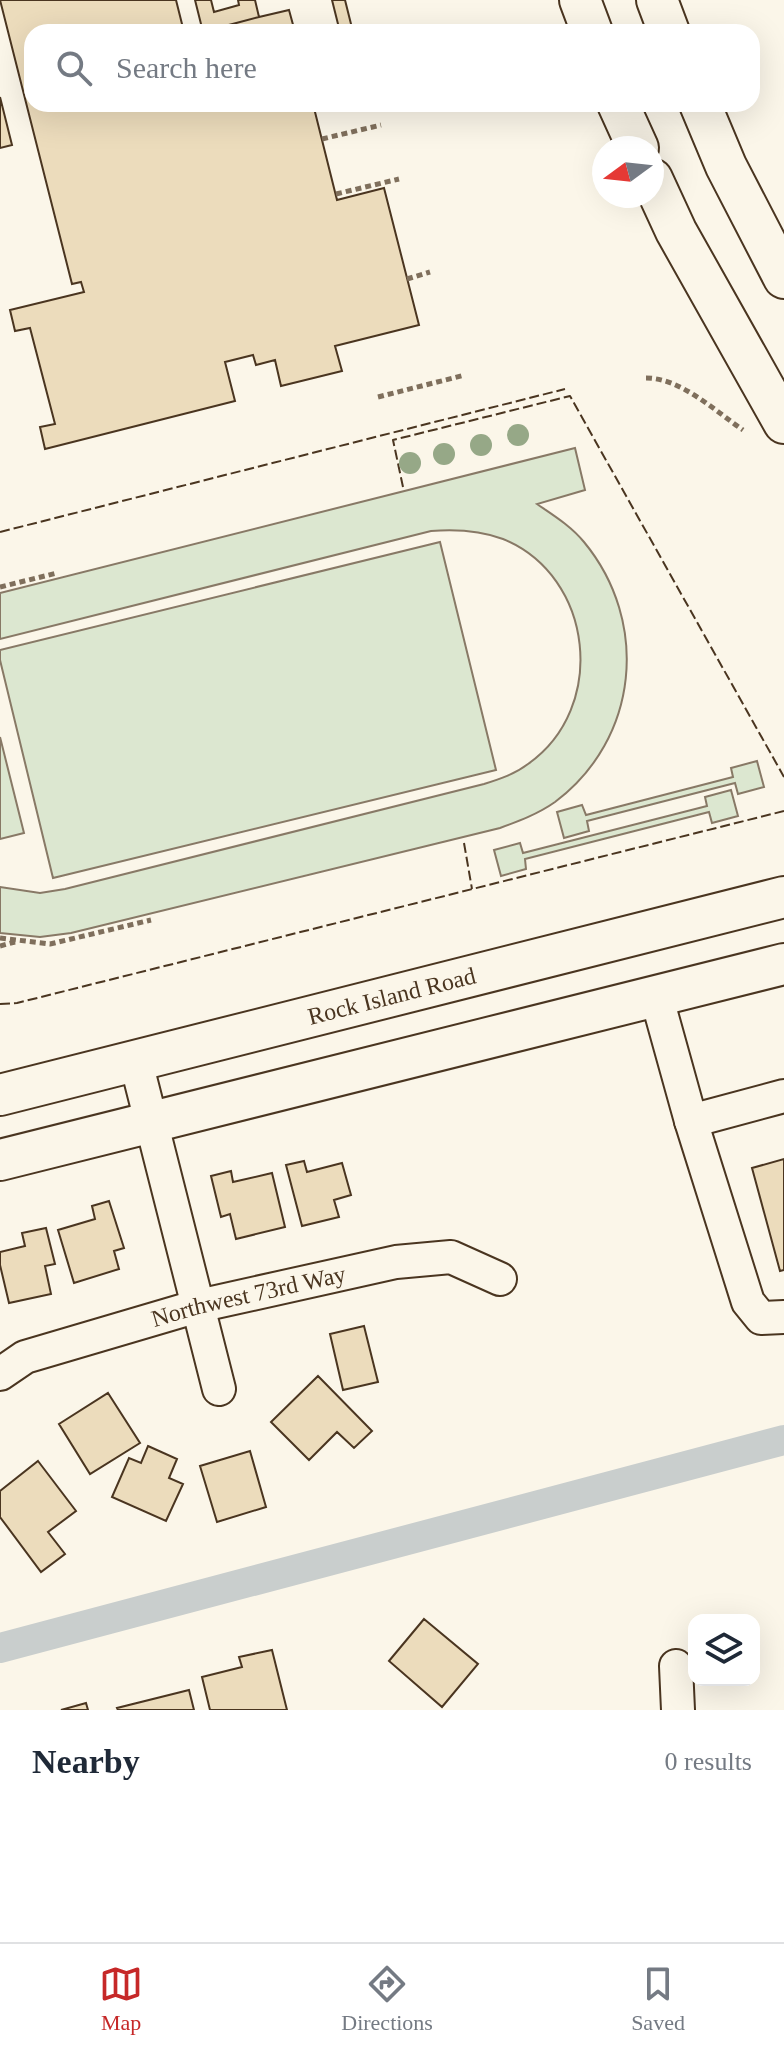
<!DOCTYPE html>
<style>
:root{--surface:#fff;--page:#f6f6f7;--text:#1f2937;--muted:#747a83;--line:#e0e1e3;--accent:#c62828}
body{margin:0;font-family:"Times New Roman",serif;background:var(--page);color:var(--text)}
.controls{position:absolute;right:24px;bottom:24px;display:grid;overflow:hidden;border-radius:16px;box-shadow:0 8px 32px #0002}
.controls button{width:72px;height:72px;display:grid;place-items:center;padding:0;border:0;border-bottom:2px solid var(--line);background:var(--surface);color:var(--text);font:40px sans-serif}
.compass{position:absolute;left:592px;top:136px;width:72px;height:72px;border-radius:50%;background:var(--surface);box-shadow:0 8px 32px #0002;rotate:255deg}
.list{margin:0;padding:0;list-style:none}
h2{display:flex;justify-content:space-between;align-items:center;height:104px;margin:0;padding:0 32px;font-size:34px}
h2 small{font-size:26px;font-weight:400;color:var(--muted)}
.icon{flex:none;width:44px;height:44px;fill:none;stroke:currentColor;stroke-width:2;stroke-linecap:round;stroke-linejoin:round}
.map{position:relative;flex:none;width:784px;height:1710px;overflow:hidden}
.search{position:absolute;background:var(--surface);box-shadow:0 8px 32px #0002;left:24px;right:24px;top:24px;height:88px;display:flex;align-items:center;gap:20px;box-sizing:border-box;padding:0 28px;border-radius:24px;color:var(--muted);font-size:30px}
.sheet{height:232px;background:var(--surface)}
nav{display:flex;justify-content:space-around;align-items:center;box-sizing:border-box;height:112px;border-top:2px solid var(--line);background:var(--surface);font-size:22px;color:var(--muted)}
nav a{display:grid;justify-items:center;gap:4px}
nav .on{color:var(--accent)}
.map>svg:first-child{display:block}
.green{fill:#dce7d0;stroke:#887966;stroke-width:2}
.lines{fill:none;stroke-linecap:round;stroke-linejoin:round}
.canal{stroke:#c9cecd;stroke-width:30}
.building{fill:#ecdcbc;stroke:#4a3520;stroke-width:2}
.minor-casing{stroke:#4a3520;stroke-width:36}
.major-casing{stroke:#4a3520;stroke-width:44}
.path{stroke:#7f6f5c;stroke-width:5;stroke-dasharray:6 4;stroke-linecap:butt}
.minor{stroke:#fbf6e9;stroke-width:32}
.major{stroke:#fbf6e9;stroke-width:40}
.fence{stroke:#4a3520;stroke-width:2;stroke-dasharray:10 4;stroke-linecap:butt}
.tree{fill:#96a887}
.labels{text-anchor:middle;stroke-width:6;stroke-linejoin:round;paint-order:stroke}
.street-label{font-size:24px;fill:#4a3520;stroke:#fbf6e9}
</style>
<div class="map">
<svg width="784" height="1710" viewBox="0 0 784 1710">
<rect width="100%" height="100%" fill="#fbf6e9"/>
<path class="green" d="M575 448 585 490 537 504C553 515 571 526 584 542 650 622 639 739 555 802 538 814 519 821 500 828L71 933 40 937 0 933V887L40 893 65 889 484 784C500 779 515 774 528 764 608 708 594 576 503 539 479 530 456 529 431 531L0 639V593Z
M440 542 496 770 53 878 0 660V650Z
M0 737 24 833 0 839Z
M757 761 764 787 738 794 735 783 587 821 589 831 564 838 557 812 582 805 586 815 733 777 731 768Z
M731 790 738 816 712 823 709 812 525 859 526 869 501 876 494 850 520 843 523 853 707 806 705 797Z"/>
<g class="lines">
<path class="canal" d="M0 1648 784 1440"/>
</g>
<path class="building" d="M0 0H176L184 32H32V104H313L337 200 384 188 419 325 335 346 342 371 281 386 275 360 256 365 253 355 225 362 235 401 45 449 40 427 55 424 30 328 15 331 10 310 84 292 81 282 72 284Z
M195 0H211L214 12 239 5 238 0H255L259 17 203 32Z
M332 0H345L353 32H340Z
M289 10 295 32H202L259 17Z
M0 97 12 145 0 148Z
M784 1159V1270L780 1271 752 1168Z
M304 1161 307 1172 342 1163 351 1195 334 1200 339 1217 302 1226 286 1165Z
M231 1171 233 1182 272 1173 285 1227 236 1239 230 1214 221 1217 211 1176Z
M109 1201 124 1248 114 1251 119 1269 74 1283 58 1230 95 1219 92 1206Z
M46 1228 55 1264 45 1266 51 1294 9 1303 0 1265V1252L25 1246 22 1233Z
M364 1326 378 1382 343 1390 330 1334Z
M318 1376 372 1431 354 1448 337 1432 309 1460 271 1422Z
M108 1393 140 1443 90 1474 59 1424Z
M148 1446 177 1459 169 1478 183 1484 166 1521 112 1497 129 1458 141 1463Z
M250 1451 266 1507 217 1522 200 1466Z
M38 1461 76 1511 48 1532 65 1554 41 1572 0 1517V1491Z
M424 1619 478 1664 442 1707 389 1661Z
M272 1650 287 1710H210L202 1677 242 1667 239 1657Z
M189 1690 194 1710H118L117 1708Z
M86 1703 88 1710H61Z"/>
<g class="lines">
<g class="minor-casing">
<g id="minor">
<path d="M656 995 691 1121 748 1302 761 1318 784 1317"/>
<path d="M136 1062 219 1389"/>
<path d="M691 1121 784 1096"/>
<path id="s1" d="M0 1374 25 1357 198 1306 396 1262 451 1257 500 1279"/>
<path d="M676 1666 678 1710"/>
</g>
</g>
<g class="major-casing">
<g id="major">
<path d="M580 0 592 32"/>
<path d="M657 0 669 32"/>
<path d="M618 104 638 148"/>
<path d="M700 104 726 166 784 278"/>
<path d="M652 179 676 231 784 423"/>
<path id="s2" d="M0 1095 784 897"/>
<path d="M0 1160 784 964"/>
</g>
</g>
<path class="path" d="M322 139 381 125
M336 194 399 179
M407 279 430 272
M646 378C681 378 715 411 743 430
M378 397 465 375
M0 587 57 573
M0 938 50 944 151 920
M0 946 15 942"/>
<use href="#minor" class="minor"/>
<use href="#major" class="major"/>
<path class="fence" d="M403 487 393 440 570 396 784 777
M0 532 565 389
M464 843 472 889
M0 1004 17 1003 784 811"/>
</g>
<g class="tree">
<circle cx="518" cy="435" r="11"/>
<circle cx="481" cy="445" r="11"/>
<circle cx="444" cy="454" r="11"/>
<circle cx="410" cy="463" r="11"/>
</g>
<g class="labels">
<g class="street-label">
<text dy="8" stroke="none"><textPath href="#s2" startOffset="404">Rock Island Road</textPath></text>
<text dy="8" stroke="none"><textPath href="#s1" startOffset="262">Northwest 73rd Way</textPath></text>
</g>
</g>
</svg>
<div class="controls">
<button><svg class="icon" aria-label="layers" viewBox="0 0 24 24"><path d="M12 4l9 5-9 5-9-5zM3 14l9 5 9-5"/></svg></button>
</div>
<svg class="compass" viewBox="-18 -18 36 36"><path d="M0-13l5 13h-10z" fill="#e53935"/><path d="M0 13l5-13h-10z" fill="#747a83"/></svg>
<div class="search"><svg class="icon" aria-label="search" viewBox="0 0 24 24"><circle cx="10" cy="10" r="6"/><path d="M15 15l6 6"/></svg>Search here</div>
</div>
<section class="sheet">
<h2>Nearby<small>0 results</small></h2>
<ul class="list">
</ul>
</section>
<nav>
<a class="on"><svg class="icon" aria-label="map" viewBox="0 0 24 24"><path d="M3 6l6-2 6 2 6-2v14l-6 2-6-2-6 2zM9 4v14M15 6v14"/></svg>Map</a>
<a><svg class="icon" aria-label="directions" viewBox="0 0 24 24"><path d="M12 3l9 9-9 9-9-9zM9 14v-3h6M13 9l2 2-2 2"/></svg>Directions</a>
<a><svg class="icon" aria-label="saved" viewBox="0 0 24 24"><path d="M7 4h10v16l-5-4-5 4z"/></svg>Saved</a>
</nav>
